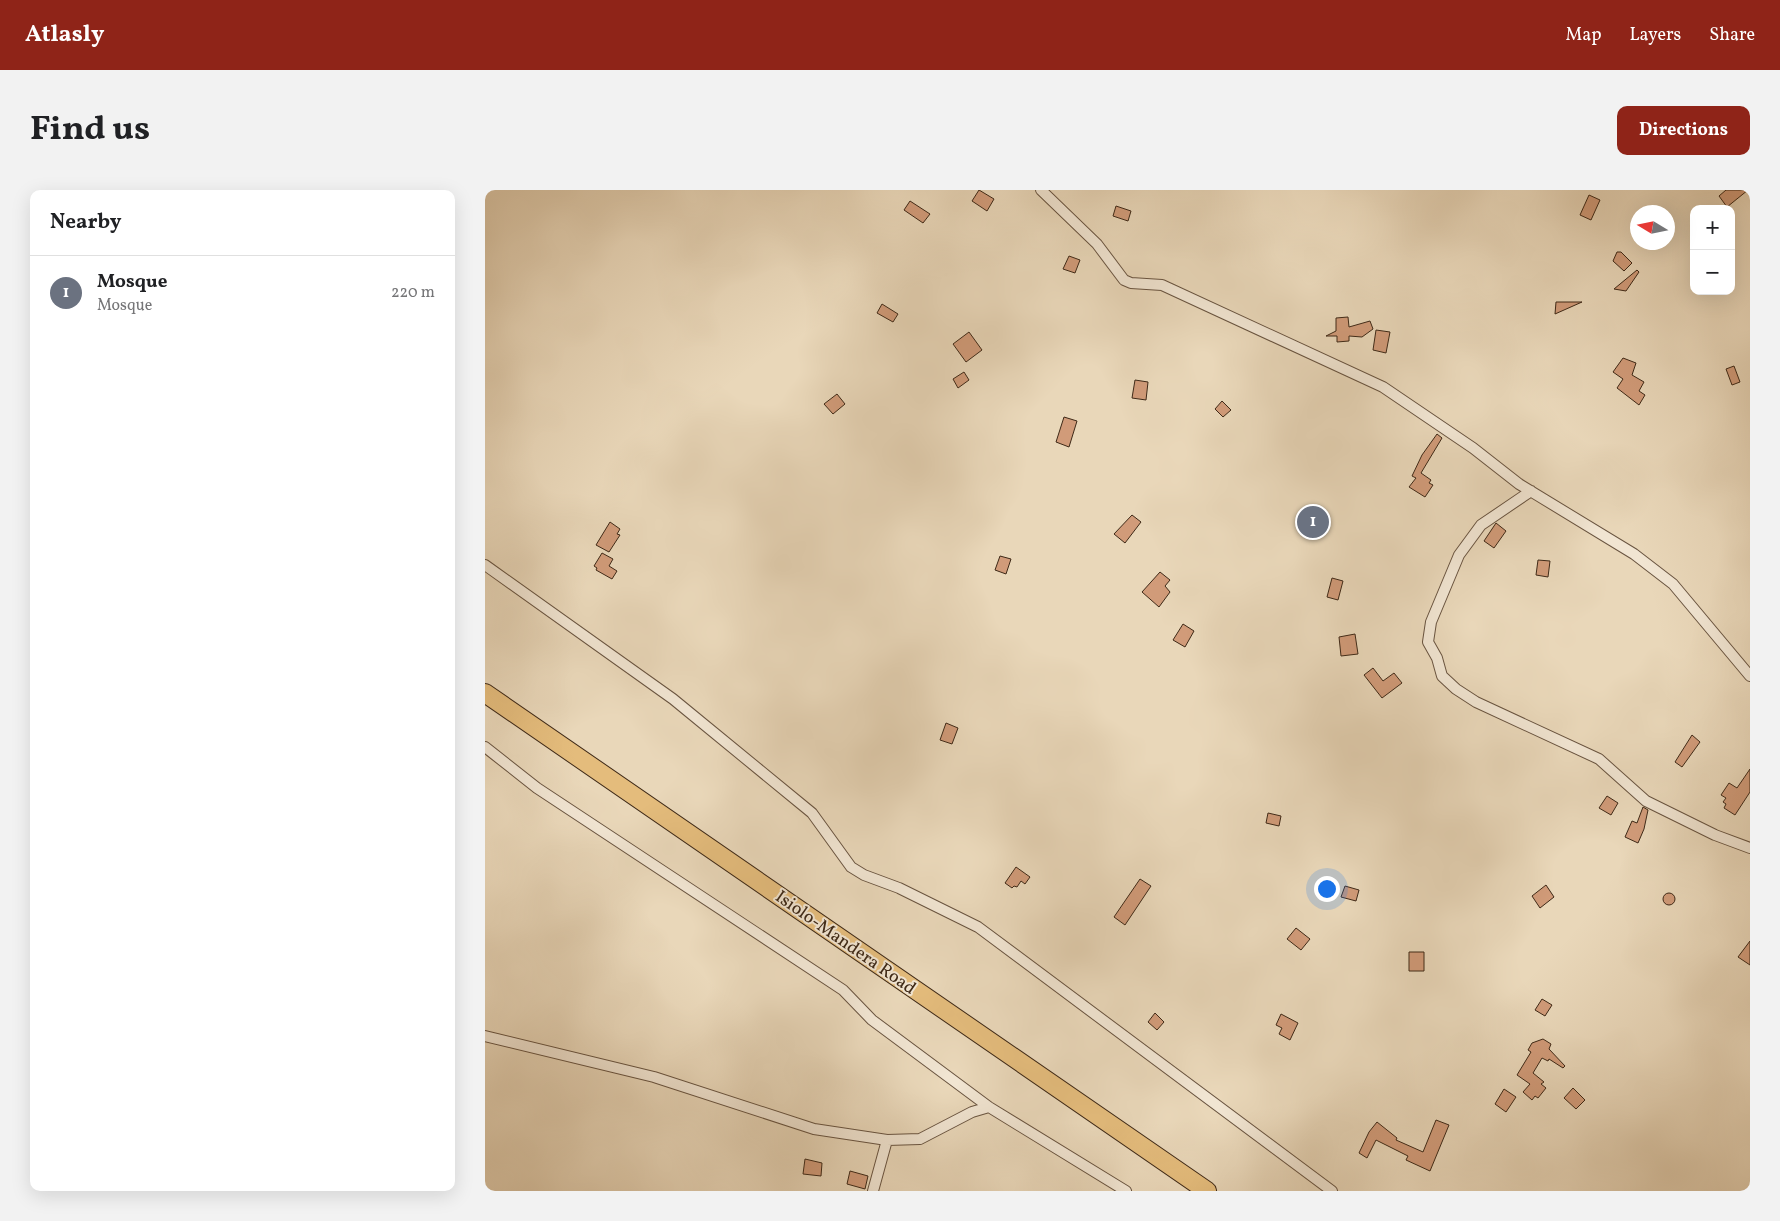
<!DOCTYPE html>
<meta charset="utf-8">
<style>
:root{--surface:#fff;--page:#f2f2f2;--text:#202124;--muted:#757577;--line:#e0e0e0;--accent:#8f2418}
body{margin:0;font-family:Vollkorn,serif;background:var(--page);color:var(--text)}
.controls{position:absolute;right:15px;top:15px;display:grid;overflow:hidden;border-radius:10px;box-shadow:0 5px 20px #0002}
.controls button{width:45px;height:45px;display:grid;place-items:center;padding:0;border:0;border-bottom:1px solid var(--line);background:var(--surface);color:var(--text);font:25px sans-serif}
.compass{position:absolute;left:1145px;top:15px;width:45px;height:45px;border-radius:50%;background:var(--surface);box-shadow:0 5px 20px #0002;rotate:280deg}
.you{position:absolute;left:841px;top:698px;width:18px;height:18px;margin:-12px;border:4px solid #fff;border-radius:50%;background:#1a73e8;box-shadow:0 0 0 8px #1a73e833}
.badge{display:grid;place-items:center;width:32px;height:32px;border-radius:50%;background:var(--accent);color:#fff;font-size:16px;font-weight:700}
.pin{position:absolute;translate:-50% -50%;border:2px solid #fff;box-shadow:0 1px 5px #0006}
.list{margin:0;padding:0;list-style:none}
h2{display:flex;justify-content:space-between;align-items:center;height:65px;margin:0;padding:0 20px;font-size:21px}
h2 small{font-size:16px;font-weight:400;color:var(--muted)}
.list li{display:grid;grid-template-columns:32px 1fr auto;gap:15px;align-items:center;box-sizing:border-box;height:75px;padding:0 20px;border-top:1px solid var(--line)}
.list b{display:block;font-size:19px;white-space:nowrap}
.list p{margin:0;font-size:16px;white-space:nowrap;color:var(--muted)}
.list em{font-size:16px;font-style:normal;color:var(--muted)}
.map{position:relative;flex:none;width:1265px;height:1001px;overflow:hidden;border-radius:10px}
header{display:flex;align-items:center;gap:30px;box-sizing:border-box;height:70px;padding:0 25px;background:var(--accent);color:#fff}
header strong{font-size:24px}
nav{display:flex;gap:28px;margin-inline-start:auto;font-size:18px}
.intro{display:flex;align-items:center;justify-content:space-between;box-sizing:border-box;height:120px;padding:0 30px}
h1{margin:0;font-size:35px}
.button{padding:12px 22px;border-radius:10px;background:var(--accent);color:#fff;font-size:18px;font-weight:700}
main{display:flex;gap:30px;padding:0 30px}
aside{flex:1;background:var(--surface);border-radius:10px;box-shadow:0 5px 20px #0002}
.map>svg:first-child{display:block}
.building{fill:#d19b79;stroke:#3e2917}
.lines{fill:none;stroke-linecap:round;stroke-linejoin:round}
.street-casing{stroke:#695440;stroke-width:12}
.highway-casing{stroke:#3e2917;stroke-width:20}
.street{stroke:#f1e5d2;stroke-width:10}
.highway{stroke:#e4bc7c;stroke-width:18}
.labels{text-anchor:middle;stroke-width:4;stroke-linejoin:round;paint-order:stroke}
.street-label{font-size:18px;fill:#3e2917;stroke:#f1e5d2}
</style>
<header>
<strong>Atlasly</strong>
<nav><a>Map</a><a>Layers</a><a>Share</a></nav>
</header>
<div class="intro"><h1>Find us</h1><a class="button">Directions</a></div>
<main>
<aside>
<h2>Nearby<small></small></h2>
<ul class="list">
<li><span class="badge" style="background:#6b7280">1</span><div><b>Mosque</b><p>Mosque</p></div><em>220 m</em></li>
</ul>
</aside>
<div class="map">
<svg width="1265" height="1001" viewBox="0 0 1265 1001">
<rect width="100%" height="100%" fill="#e9d7b9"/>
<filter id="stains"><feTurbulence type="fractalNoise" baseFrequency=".004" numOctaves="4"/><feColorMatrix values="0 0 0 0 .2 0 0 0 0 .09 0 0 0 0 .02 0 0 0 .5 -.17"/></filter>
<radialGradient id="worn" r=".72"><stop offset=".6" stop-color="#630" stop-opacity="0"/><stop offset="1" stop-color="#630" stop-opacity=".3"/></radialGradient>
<path class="building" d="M494 0 509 9 502 21 487 11Z
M1241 0H1263L1242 17 1234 6Z
M1104 5 1115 10 1106 30 1095 25Z
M425 11 445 24 438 33 419 20Z
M631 16 646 21 643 31 628 26Z
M1132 62H1136L1147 73 1139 81 1128 71Z
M584 66 595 70 590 83 578 79Z
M1152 80 1154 82 1141 101 1129 99Z
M1071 112H1097L1070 124Z
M397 114 413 124 408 132 392 123Z
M863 127 864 137 885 131 888 139 877 147 864 146V151L852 152V146H841L851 141V128Z
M891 140 905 142 901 163 888 160Z
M484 142 497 160 481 172 468 154Z
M1138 168 1151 173 1147 185 1159 192 1154 201 1160 205 1154 215 1132 198 1138 189 1128 182Z
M1249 176 1255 192 1247 195 1241 179Z
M479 182 484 190 473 198 468 189Z
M650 190 663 192 661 210 647 208Z
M352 204 360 214 348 224 339 214Z
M737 211 746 220 738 227 730 219Z
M579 227 592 231 584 257 571 252Z
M952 244 957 248 936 283 946 290 944 293 948 295 940 307 924 297 931 288 927 286 937 265Z
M647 325 656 332 640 353 629 344Z
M837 328V345H823V329Z
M125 332 135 339 132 344 135 345 124 362 111 355Z
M1011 333 1021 341 1009 358 999 351Z
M117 363 128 369 124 376 132 381 127 389 111 380 112 378 109 376Z
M515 366 526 369 521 384 510 380Z
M1053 370 1065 371 1063 387 1051 385Z
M675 382 685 390 680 396 685 402 674 417 657 402Z
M847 388 858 391 853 410 842 407Z
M698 434 709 441 700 457 688 450Z
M870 444 873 464 856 466 854 447Z
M888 478 898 491 909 483 917 493 897 508 879 485Z
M461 533 473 538 467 554 455 550Z
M1207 545 1215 552 1197 577 1190 572Z
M1265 579V602L1250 625 1239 618 1241 614 1238 612 1241 608 1236 605 1244 593 1252 598Z
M1122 606 1133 613 1126 625 1114 618Z
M1158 617 1163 620 1159 639 1153 653 1140 647 1147 631 1152 633Z
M783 623 796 626 794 636 781 633Z
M531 677 545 687 540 694 536 691 532 697 529 696 527 698 520 693Z
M655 689 666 696 640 735 629 727Z
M1061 695 1069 707 1055 718 1047 706Z
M860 696 874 700 871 711 856 707Z
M1178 709a6 6 0 1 1 12 0a6 6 0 1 1-12 0Z
M811 738 825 749 816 760 802 749Z
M1265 751V775L1253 767Z
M924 762H939V781H924Z
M1057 809 1067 815 1060 826 1050 820Z
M670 823 679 832 672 840 663 832Z
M796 824 813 833 805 850 794 844 797 838 791 835Z
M1058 849 1066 854 1064 859 1080 876 1078 878 1064 869 1063 871 1057 868 1048 883 1059 892 1056 894 1061 898 1053 908 1050 906 1047 910 1038 902 1045 894 1032 885 1046 862 1043 860 1047 853Z
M1088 898 1100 910 1091 919 1079 908Z
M1019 899 1031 907 1021 922 1010 914Z
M951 930 964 935 945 981 921 970 923 966 891 950 882 968 874 963 884 942 892 932 912 948 911 950 938 962Z
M320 969 337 973 336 986 318 984Z
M365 981 383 986 380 999 362 994Z"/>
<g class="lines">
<g class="street-casing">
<path id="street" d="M556 0 612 54 639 90 646 93 677 95 898 197 988 258 1034 294 1149 364 1188 394 1265 486
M1046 301 996 335 974 365 946 432 943 452 952 468 957 486 971 499 991 512 1114 569 1161 611 1230 645 1265 658
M0 375 188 509 327 623 366 677 379 685 414 698 493 737 847 1001
M0 557 52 598 358 800 387 830 504 917 641 1001
M0 846 169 887 329 939 402 950 435 949 487 922 504 917
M388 1001 402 950"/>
</g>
<g class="highway-casing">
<path id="highway" d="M0 503 722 1001"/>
</g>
<use href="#street" class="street"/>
<use href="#highway" class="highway"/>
</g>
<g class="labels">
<g class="street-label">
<text transform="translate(361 752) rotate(35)" y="6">Isiolo-Mandera Road</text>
</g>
</g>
<rect width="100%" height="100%" filter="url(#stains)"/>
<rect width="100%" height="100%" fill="url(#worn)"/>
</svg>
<div class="controls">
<button>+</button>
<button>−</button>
</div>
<svg class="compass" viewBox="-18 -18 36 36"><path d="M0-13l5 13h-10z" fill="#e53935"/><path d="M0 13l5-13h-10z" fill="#757577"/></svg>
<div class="you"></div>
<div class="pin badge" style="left:828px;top:332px;background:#6b7280">1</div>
</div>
</main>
